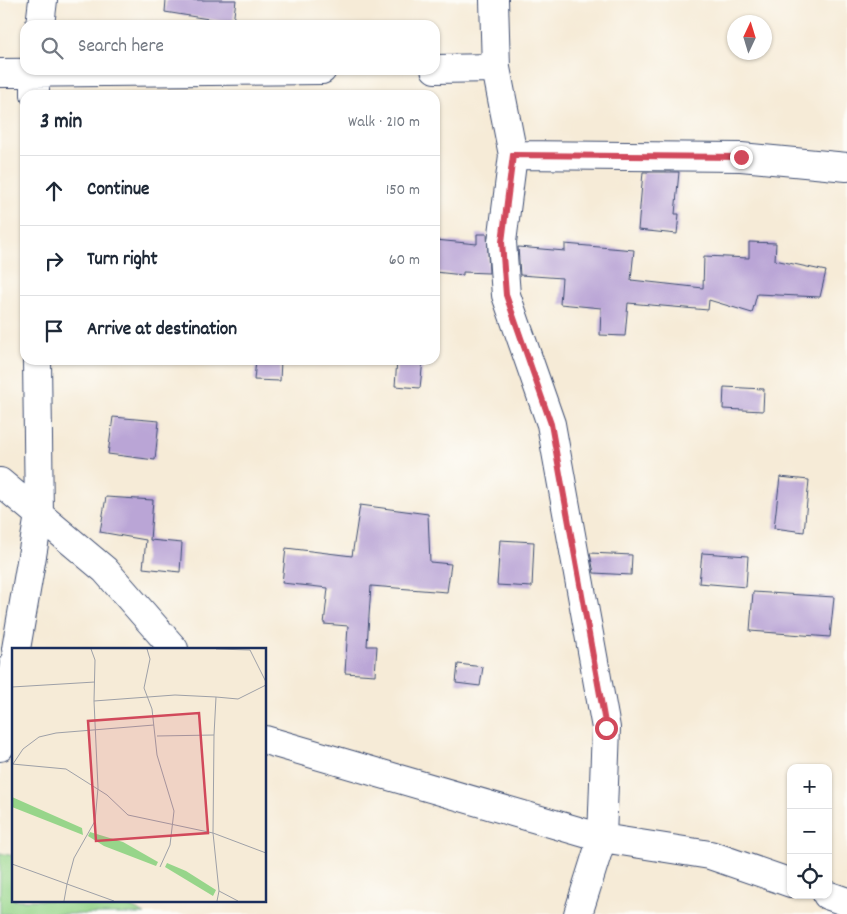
<!DOCTYPE html>
<meta charset="utf-8">
<style>
:root{--surface:#fff;--page:#f2f2f3;--text:#1f2937;--muted:#747a83;--line:#e0e1e3}
body{margin:0;font-family:Dekko,sans-serif;background:var(--page);color:var(--text)}
.controls{position:absolute;right:15px;bottom:15px;display:grid;overflow:hidden;border-radius:10px;box-shadow:0 1px 4px #0004}
.controls button{width:45px;height:45px;display:grid;place-items:center;padding:0;border:0;border-bottom:1px solid var(--line);background:var(--surface);color:var(--text);font:25px sans-serif}
.compass{position:absolute;left:727px;top:15px;width:45px;height:45px;border-radius:50%;background:var(--surface);box-shadow:0 1px 4px #0004;rotate:4deg}
.stop{position:absolute;width:15px;height:15px;margin:-11px;border:4px solid #d1495b;border-radius:50%;background:#fff}
.stop.end{background:#d1495b;border-color:#fff;box-shadow:0 1px 5px #0008}
.list{margin:0;padding:0;list-style:none}
h2{display:flex;justify-content:space-between;align-items:center;height:65px;margin:0;padding:0 20px;font-size:21px}
h2 small{font-size:16px;font-weight:400;color:var(--muted)}
.list li{display:grid;grid-template-columns:32px 1fr auto;gap:15px;align-items:center;box-sizing:border-box;height:70px;padding:0 20px;border-top:1px solid var(--line)}
.list b{display:block;font-size:19px;white-space:nowrap}
.list em{font-size:16px;font-style:normal;color:var(--muted)}
.icon{flex:none;width:28px;height:28px;fill:none;stroke:currentColor;stroke-width:2;stroke-linecap:round;stroke-linejoin:round}
.map{position:relative;flex:none;width:847px;height:914px;overflow:hidden}
.search{position:absolute;background:var(--surface);box-shadow:0 1px 4px #0004;left:20px;top:20px;width:420px;height:55px;display:flex;align-items:center;gap:12px;box-sizing:border-box;padding:0 18px;border-radius:15px;color:var(--muted);font-size:19px}
.panel{position:absolute;background:var(--surface);box-shadow:0 1px 4px #0004;left:20px;top:90px;width:420px;height:275px;border-radius:15px}
.map>svg:first-child{display:block}
.green{fill:#97d58a;stroke:#598274}
.building{fill:#baa5d6}
.lines{fill:none;stroke-linecap:round;stroke-linejoin:round}
.minor-casing{stroke:#3c4b70;stroke-width:30}
.minor{stroke:#fff;stroke-width:28}
.route{stroke:#d1495b;stroke-width:6}
.inset-road{fill:none;stroke:#9ea0a7;stroke-width:1}
.view{fill:#d1495b;fill-opacity:0.15;stroke:#d1495b;stroke-width:2.5}
.inset-edge{fill:none;stroke:#1b2f5e;stroke-width:2.5}
</style>
<div class="map">
<svg width="847" height="914" viewBox="0 0 847 914">
<rect width="100%" height="100%" fill="#fdfcf7"/>
<filter id="ink" filterUnits="userSpaceOnUse"><feTurbulence type="fractalNoise" baseFrequency=".02" numOctaves="2"/><feDisplacementMap in="SourceGraphic" scale="10" xChannelSelector="R" yChannelSelector="G"/><feConvolveMatrix kernelMatrix="1 2 1 2 8 2 1 2 1" color-interpolation-filters="sRGB"/></filter>
<filter id="wash" filterUnits="userSpaceOnUse"><feTurbulence type="fractalNoise" baseFrequency=".0096" numOctaves="4" result="noise"/><feDisplacementMap in="SourceGraphic" scale="20" xChannelSelector="R" yChannelSelector="G"/><feGaussianBlur stdDeviation="1.12" result="paint"/><feColorMatrix in="noise" values="0 0 0 0 0 0 0 0 0 0 0 0 0 0 0 0 0 1.4 0 .05"/><feComposite in="paint" operator="in"/></filter>
<g filter="url(#wash)">
<rect width="100%" height="100%" fill="#f6ebd7"/>
<path class="green" d="M0 853 14 856V900H117L145 914H0Z"/>
<g id="blocks">
<path class="building" d="M166 0H236L233 23 165 12Z
M643 172H679L675 214H679L677 234 638 230Z
M477 234H487L489 273 463 272V275L435 272V240L477 244Z
M749 242 776 243 775 260 826 271 820 297 757 294 752 313 709 300 708 310 628 303 625 336 600 335 601 308 560 304 562 278 520 275 518 247 565 251V244L634 250 631 280 703 288 704 256 749 258Z
M256 360H281L280 381 254 380Z
M397 360H423L420 388 395 386Z
M724 387 764 389 763 411 723 409Z
M113 417 159 421 155 460 108 454Z
M780 477 809 480 804 532 774 528Z
M106 497 153 500 150 540 182 543 180 572 143 568 146 540 100 532Z
M360 505 428 514 430 562 451 564 447 592 371 586 367 646H377L375 675 345 673 348 626 324 624 328 588 282 583 286 548 352 556Z
M500 540 534 542 532 587 497 585Z
M590 553 632 555 631 575 594 573Z
M702 553 748 556 746 587 699 583Z
M753 592 834 597 830 637 750 631Z
M458 664 483 667 480 686 456 683Z"/>
</g>
</g>
<g filter="url(#ink)">
<use href="#blocks" fill-opacity="0" stroke="#3c4b70" stroke-width="1"/>
<g class="lines">
<g class="minor-casing">
<path id="minor" d="M494 0 496 68 513 155 502 242 506 295 551 424 606 728 602 838 578 914
M40 25 43 0
M435 69 496 68
M0 73 322 70
M35 95V70
M513 155 741 157 847 167
M0 482 105 570 174 649
M16 649 39 515 37 360
M265 740 602 838 710 855 791 883
M0 747 14 664
M827 895 847 902"/>
</g>
<use href="#minor" class="minor"/>
</g>
</g>
<g class="lines" filter="url(#ink)">
<path class="route" d="M606 728 551 424 506 295 502 242 513 155 741 157"/>
</g>
<g transform="translate(12 648)">
<rect width="254" height="254" fill="#f6ebd7"/>
<path d="M0 149 70 180 71 187 0 159ZM78 184 111 194 146 214 144 218 92 198 76 188ZM155 215 174 223 204 242 201 248 153 219Z" fill="#97d58a"/>
<path class="inset-road" d="M79 1 83 12 82 53 163 47 204 49M135 1 138 11 132 40 140 61 145 107 162 163 158 197 148 219M204 1 238 2 254 34M0 39 83 34M82 53 86 140 83 173 62 210 55 236 102 253M202 87 201 185 207 243 205 253M145 88 202 87 204 49 226 51 254 37M0 116 54 121 95 147 116 167 201 185 254 205M1 116 11 101 27 89 44 85 142 77M0 216 55 236 52 253M207 243 226 253"/>
<path class="view" d="M187 65 196 185 84 193 76 73Z"/>
<rect width="254" height="254" class="inset-edge"/>
</g>
</svg>
<div class="controls">
<button>+</button>
<button>−</button>
<button><svg class="icon" aria-label="locate" viewBox="0 0 24 24"><circle cx="12" cy="12" r="6"/><path d="M12 2v4M12 18v4M2 12h4M18 12h4"/></svg></button>
</div>
<svg class="compass" viewBox="-18 -18 36 36"><path d="M0-13l5 13h-10z" fill="#e53935"/><path d="M0 13l5-13h-10z" fill="#747a83"/></svg>
<div class="stop" style="left:606px;top:728px"></div>
<div class="stop end" style="left:741px;top:157px"></div>
<div class="search"><svg class="icon" aria-label="search" viewBox="0 0 24 24"><circle cx="10" cy="10" r="6"/><path d="M15 15l6 6"/></svg>Search here</div>
<section class="panel">
<h2>3 min<small>Walk · 210 m</small></h2>
<ul class="list">
<li><svg class="icon" aria-label="ahead" viewBox="0 0 24 24"><path d="M12 20V5M6 11l6-6 6 6"/></svg><div><b>Continue</b></div><em>150 m</em></li>
<li><svg class="icon" aria-label="right" viewBox="0 0 24 24"><path d="M7 20v-9h11M14 6l5 5-5 5"/></svg><div><b>Turn right</b></div><em>60 m</em></li>
<li><svg class="icon" aria-label="arrive" viewBox="0 0 24 24"><path d="M6 21V4h12l-3 4 3 4H6"/></svg><div><b>Arrive at destination</b></div></li>
</ul>
</section>
</div>
